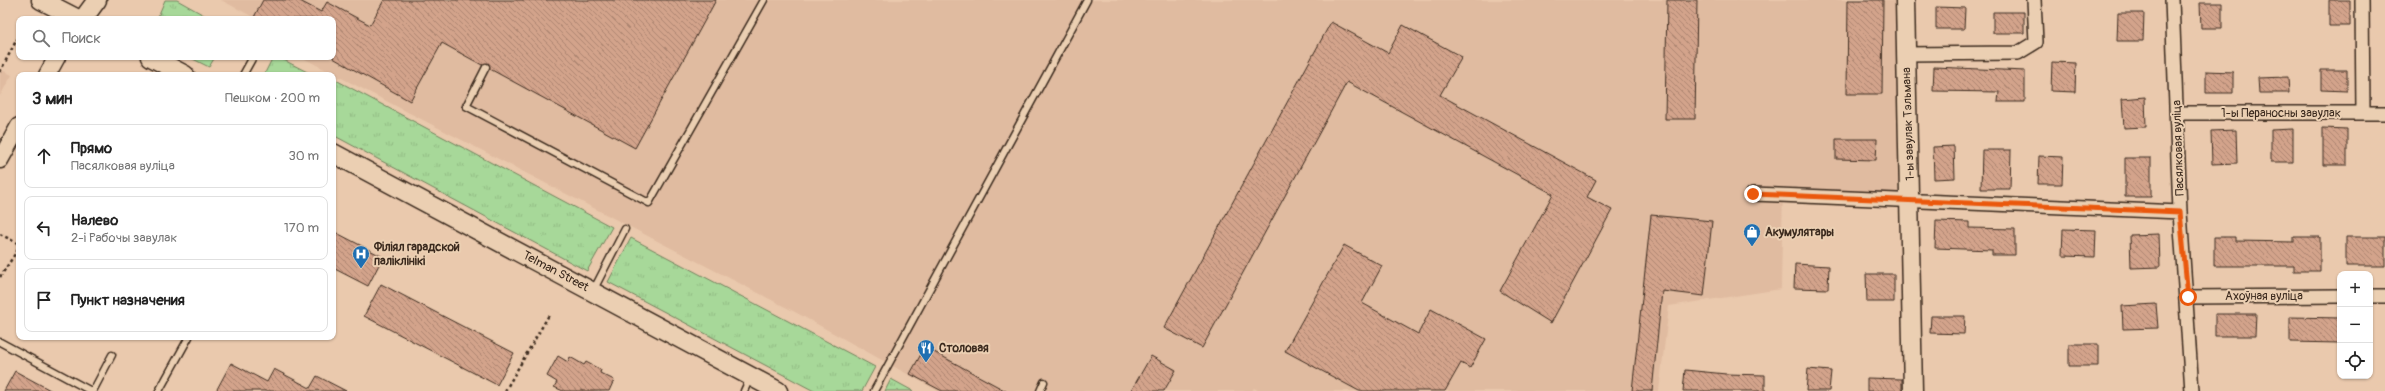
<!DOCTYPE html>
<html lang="ru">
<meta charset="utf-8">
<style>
:root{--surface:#fff;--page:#f6f6f6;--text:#222;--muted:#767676;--line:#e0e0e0}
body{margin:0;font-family:Pangolin,sans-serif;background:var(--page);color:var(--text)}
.controls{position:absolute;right:12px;bottom:12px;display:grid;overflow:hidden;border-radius:8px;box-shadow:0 1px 3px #0004}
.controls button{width:36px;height:36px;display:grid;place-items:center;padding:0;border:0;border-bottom:1px solid var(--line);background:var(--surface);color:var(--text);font:20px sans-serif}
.stop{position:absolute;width:12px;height:12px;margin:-9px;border:3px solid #ea580c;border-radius:50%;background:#fff}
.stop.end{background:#ea580c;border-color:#fff;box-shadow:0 1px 4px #0008}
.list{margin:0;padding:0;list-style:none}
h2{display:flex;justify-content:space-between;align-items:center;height:52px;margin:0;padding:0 16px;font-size:17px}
h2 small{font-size:13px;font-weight:400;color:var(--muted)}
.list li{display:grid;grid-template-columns:26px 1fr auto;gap:12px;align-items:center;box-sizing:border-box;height:64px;margin:0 8px 8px;padding:0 8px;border:1px solid var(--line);border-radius:8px}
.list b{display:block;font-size:15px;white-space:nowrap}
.list p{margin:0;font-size:13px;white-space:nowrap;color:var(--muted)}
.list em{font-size:13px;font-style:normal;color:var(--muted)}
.icon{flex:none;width:22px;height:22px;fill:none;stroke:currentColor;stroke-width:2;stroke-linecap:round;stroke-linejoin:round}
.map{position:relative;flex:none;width:2385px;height:391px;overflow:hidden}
.search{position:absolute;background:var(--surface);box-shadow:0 1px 3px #0004;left:16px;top:16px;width:320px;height:44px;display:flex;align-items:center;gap:10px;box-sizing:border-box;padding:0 14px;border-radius:8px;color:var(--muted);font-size:15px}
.panel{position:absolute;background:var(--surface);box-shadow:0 1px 3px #0004;left:16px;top:72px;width:320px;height:268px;border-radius:8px}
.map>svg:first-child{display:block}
.built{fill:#e0bba0}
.grass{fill:url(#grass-tufts);stroke:#71815c}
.building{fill:url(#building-back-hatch);stroke:#3b2a1e}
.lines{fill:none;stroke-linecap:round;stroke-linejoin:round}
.service-casing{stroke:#3b2a1e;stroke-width:9}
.minor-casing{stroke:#3b2a1e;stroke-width:16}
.tertiary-casing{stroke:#3b2a1e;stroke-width:19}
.secondary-casing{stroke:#3b2a1e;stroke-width:21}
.path{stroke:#3b2a1e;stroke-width:2.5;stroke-dasharray:3 3;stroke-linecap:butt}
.service{stroke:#ebcfb2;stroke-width:6}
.minor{stroke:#ebcfb2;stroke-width:13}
.tertiary{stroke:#ebcfb2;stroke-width:16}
.secondary{stroke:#ebcfb2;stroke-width:18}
.route{stroke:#ea580c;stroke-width:5}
.labels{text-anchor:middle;stroke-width:4;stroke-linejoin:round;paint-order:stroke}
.street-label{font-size:12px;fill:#3b2a1e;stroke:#ebcfb2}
.poi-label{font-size:12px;font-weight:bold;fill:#3b2a1e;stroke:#ebcfb2;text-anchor:start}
</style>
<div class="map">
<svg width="2385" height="391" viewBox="0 0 2385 391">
<defs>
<pattern id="grass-tufts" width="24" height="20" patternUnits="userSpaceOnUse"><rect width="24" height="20" fill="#a7d899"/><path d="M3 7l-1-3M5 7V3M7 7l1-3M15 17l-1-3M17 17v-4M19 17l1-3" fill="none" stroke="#91ba83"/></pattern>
<pattern id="building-back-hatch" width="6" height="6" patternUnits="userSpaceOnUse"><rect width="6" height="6" fill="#d3a38b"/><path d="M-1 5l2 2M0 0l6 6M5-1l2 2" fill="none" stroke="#ac8571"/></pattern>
</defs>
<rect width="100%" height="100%" fill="#eac9ad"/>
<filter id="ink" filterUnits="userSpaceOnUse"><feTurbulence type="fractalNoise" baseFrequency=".025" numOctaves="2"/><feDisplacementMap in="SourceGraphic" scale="8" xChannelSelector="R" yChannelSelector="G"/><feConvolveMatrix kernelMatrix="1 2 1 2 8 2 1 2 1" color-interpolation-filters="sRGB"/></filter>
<g filter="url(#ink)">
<path class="built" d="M221 0H1899L1898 193 1783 187 1781 289 1669 306 1659 391H1259L1254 388 1252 391H938L795 312 301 57H333V19H257Z
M0 69 12 75 0 96Z"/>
<path class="grass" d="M165 0H177L211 19H157Z
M189 57H215L209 67Z
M273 57H278L313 75H264Z
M334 79 612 227 587 271 333 135Z
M631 238 875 367 862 391H814L608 282Z
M891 379 913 391H885Z"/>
<path class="building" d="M263 0H298L321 12 327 2 370 25 384 0H716L635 148 490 69 488 63 482 65 442 43 410 101 333 58V19H253Z
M1667 0H1697L1695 119H1665Z
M1848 0H1883L1882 94H1847Z
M2329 0H2350V26H2329Z
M2200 3H2222V28H2201Z
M1936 7 1965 8 1964 29H1936Z
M1993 12H2024V33H1993Z
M2118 13H2144L2143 41H2117Z
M1331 22 1388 53 1403 25 1462 57 1440 95 1596 180 1587 197 1612 210 1551 323 1500 291 1553 194 1347 82 1202 348 1164 328Z
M2052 62 2076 63 2075 92 2051 91Z
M1934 67 2025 71V102H1998L1999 92 1933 91Z
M2321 70H2347V91L2321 90Z
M2206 71 2233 72V93H2206Z
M2288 77 2289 93H2259L2258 78Z
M2145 97 2146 127 2124 128 2122 99Z
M2323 128 2347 129V165H2323Z
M2293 129V162H2271V130Z
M2236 130 2237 163 2212 164 2211 131Z
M1836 139H1877L1876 160 1836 159Z
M1954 146 1955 178 1934 179 1933 147Z
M1982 150H2011L2010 189H1981Z
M2039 156 2063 157 2062 184H2038Z
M2125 158H2151V197H2125Z
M1651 215 1712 221 1704 296 1662 291 1652 391H1632Z
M1936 221 1969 222V228L2015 229V255H1992V250L1935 248Z
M2063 229 2096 230 2095 257 2062 256Z
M333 231 383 257 368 286 333 268Z
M2159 234 2160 267 2131 268 2130 235Z
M2214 237H2236V241L2294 242V237H2320V271H2294V266H2214Z
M2346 237H2385V266H2346Z
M1344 245 1382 266 1362 303 1418 334 1431 309 1486 339 1470 368 1461 363 1445 391H1359L1285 351Z
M1795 264 1829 266 1828 289 1794 288Z
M1866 274H1894V302H1867Z
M381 284 514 353 497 385 364 316Z
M2156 304 2158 328 2123 329 2122 306Z
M2215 314H2256L2255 336H2215Z
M1931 316H1965L1964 334 1930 333Z
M2290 317 2340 318V343L2290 342Z
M2069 344H2098V366H2069Z
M925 347 1006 391H942L910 374Z
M558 356 568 362 570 357 584 365 586 362 601 370 600 373 614 380 609 391H563L554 387 557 382 547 376Z
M1151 356 1176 370 1164 391H1131Z
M231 363 267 382 274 369 310 388 317 376 346 391H216Z
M1808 369 1831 371 1829 391H1806Z
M1685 370 1726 374 1765 375V391H1683Z
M15 371 52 391H4Z
M1867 378 1902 379V391H1867Z"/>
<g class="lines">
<g class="service-casing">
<path id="service" d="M486 67 466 106 649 203 764 0
M243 75 253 57
M593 291 625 229
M0 342 91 391
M93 391 112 355
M159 391 189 337
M744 391 750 378
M874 391 1087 0
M1040 391 1044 382"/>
</g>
<g class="minor-casing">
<path id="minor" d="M2172 0 2180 212 2192 391
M2362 0 2363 113
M1905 54 2018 53 2036 42 2034 0
M2178 113H2385
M1753 194 2180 212
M2370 296H2385
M2187 297 2340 296"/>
</g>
<g class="tertiary-casing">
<path id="tertiary" d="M47 75 57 57
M0 160 19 126"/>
</g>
<g class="secondary-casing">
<path id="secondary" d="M41 0 78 19
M1905 0 1913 391
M83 19 97 0
M151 57 185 75
M333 153 778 391"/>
</g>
<path class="path" d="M0 72 17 39
M0 234 19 244
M0 277 19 248
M505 391 549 315"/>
<use href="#service" class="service"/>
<use href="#minor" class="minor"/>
<use href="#tertiary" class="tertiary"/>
<use href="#secondary" class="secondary"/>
</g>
</g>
<g class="lines" filter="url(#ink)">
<path class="route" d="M1753 194 2180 212 2188 297"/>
</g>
<defs>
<g id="shop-pin" transform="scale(0.9)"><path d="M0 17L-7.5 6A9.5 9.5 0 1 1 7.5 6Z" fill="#1f6fb2" stroke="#ebcfb2"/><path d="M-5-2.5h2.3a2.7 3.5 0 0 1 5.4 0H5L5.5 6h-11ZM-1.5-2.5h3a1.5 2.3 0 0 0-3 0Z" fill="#fff"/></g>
<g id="hospital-pin" transform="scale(0.9)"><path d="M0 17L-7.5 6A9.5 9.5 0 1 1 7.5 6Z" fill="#1f6fb2" stroke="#ebcfb2"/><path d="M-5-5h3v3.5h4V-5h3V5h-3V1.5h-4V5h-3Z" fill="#fff"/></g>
<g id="restaurant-pin" transform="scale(0.9)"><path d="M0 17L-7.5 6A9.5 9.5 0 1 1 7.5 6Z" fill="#1f6fb2" stroke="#ebcfb2"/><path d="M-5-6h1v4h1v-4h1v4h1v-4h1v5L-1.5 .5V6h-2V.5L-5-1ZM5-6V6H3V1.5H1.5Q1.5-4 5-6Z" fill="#fff"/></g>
</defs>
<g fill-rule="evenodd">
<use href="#shop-pin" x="1752" y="232"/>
<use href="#hospital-pin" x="361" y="254"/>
<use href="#restaurant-pin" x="926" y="348"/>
</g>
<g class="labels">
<g class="street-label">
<text x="2281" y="117">1-ы Пераносны завулак</text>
<text transform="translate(1908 124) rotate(-92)" y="4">1-ы завулак Тэльмана</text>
<text transform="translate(2178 148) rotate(-92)" y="4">Пасялковая вуліца</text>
<text transform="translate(556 271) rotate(28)" y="4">Telman Street</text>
<text x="2264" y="300">Ахоўная вуліца</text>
</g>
<g class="poi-label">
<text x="1765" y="236">Акумулятары</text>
<text x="374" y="251">Філіял гарадской<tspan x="374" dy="14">паліклінікі</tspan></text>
<text x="939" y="352">Столовая</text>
</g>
</g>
</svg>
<div class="controls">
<button>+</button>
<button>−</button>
<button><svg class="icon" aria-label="locate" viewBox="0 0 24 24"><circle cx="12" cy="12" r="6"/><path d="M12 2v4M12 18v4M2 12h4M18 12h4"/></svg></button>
</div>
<div class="stop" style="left:2188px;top:297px"></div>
<div class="stop end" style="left:1753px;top:194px"></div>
<div class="search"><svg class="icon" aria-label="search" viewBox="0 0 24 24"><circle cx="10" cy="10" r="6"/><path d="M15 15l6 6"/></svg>Поиск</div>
<section class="panel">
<h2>3 мин<small>Пешком · 200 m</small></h2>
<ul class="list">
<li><svg class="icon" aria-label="ahead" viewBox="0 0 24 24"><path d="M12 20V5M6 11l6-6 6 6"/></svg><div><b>Прямо</b><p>Пасялковая вуліца</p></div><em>30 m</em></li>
<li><svg class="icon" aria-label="left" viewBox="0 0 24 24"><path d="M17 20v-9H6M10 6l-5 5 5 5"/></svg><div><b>Налево</b><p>2-і Рабочы завулак</p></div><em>170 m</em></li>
<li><svg class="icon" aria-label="arrive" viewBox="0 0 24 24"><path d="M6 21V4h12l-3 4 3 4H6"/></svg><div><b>Пункт назначения</b></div></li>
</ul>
</section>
</div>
